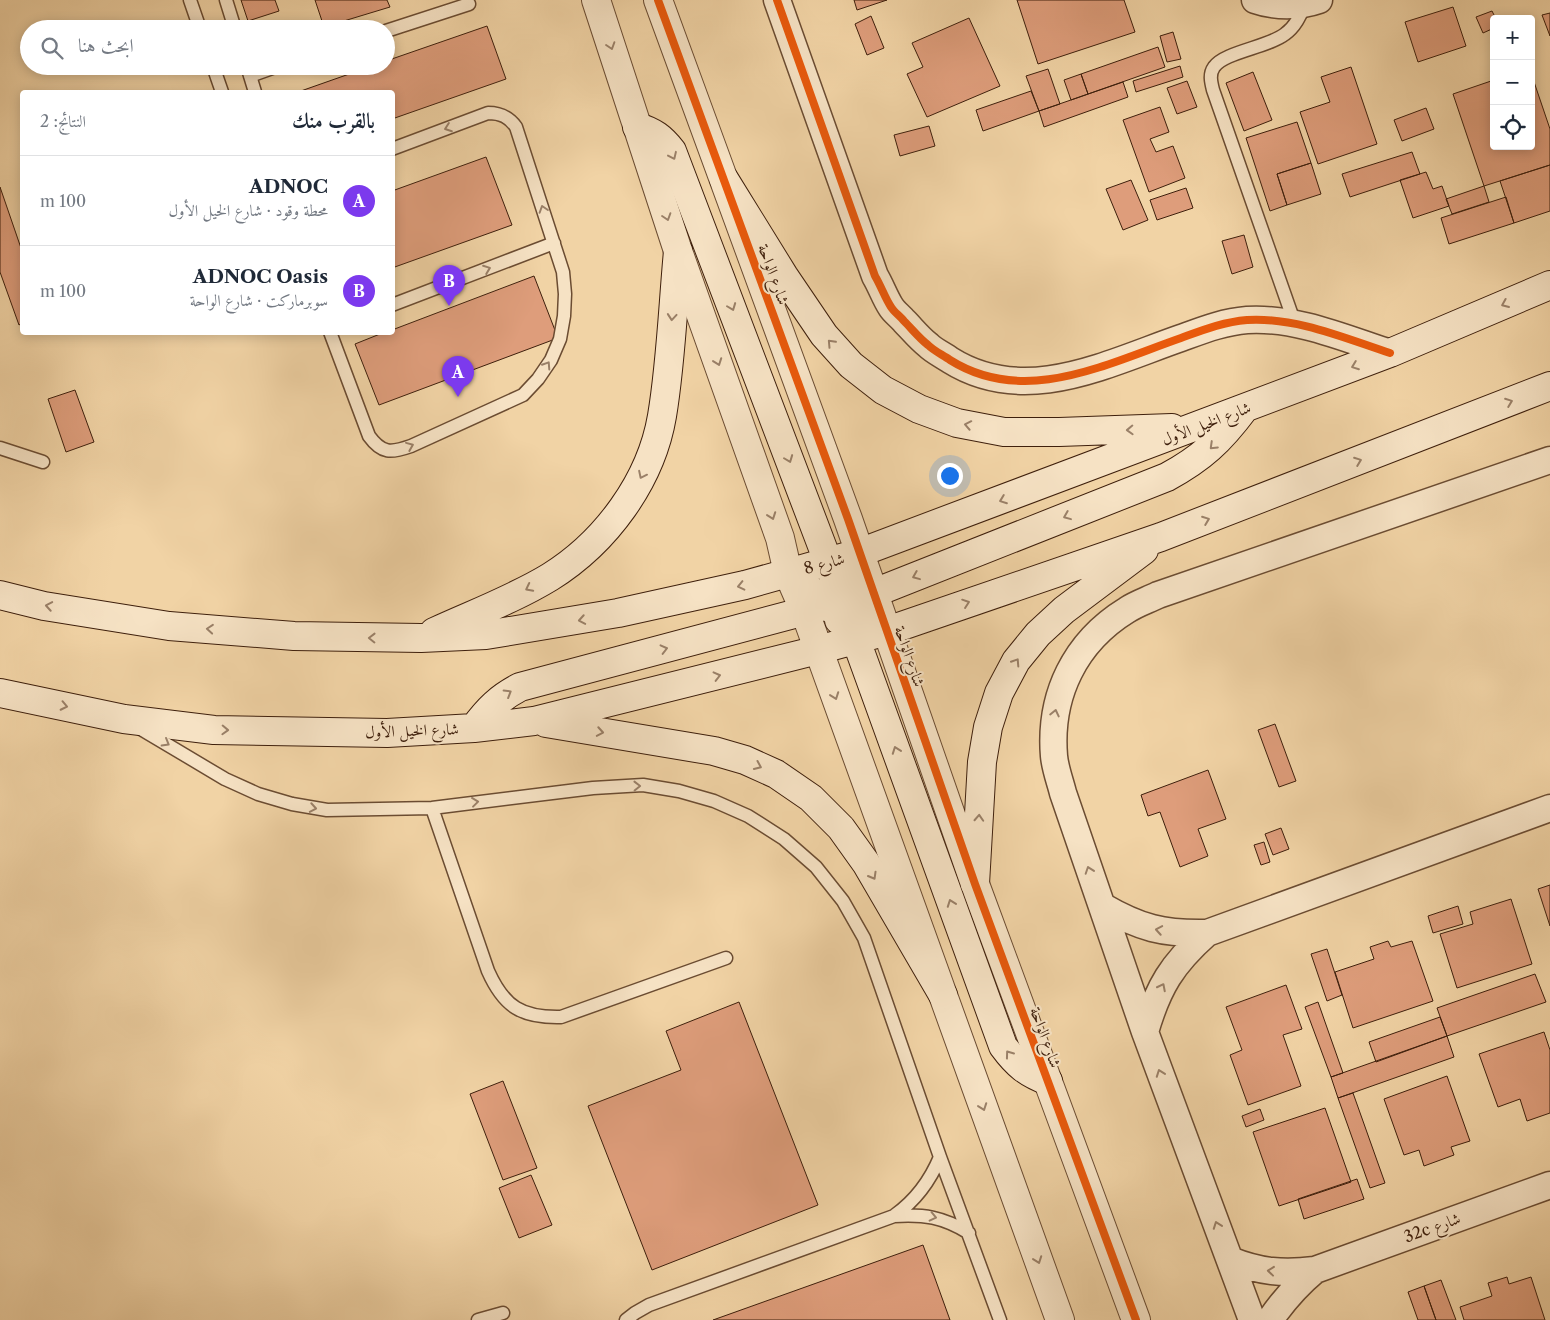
<!DOCTYPE html>
<html lang="ar">
<meta charset="utf-8">
<style>
:root{--surface:#fff;--page:#f2f2f3;--text:#1f2937;--muted:#747a83;--line:#e0e1e3;--accent:#7c3aed}
body{margin:0;font-family:"Libre Caslon Text",Amiri,serif;background:var(--page);color:var(--text);direction:rtl}
.controls{position:absolute;right:15px;top:15px;display:grid;overflow:hidden;border-radius:5px;box-shadow:0 2px 12px #0003}
.controls button{width:45px;height:45px;display:grid;place-items:center;padding:0;border:0;border-bottom:1px solid var(--line);background:var(--surface);color:var(--text);font:25px sans-serif}
.you{position:absolute;left:949px;top:475px;width:18px;height:18px;margin:-12px;border:4px solid #fff;border-radius:50%;background:#1a73e8;box-shadow:0 0 0 8px #1a73e833}
.badge{display:grid;place-items:center;width:32px;height:32px;border-radius:50%;background:var(--accent);color:#fff;font-size:16px;font-weight:700}
.pin{position:absolute;translate:-50% -41px;filter:drop-shadow(0 1px 2px #0008)}
.pin::after{content:'';position:absolute;top:26px;width:18px;height:15px;background:inherit;clip-path:polygon(0 0,100% 0,50% 100%)}
.list{margin:0;padding:0;list-style:none}
h2{display:flex;justify-content:space-between;align-items:center;height:65px;margin:0;padding:0 20px;font-size:21px}
h2 small{font-size:16px;font-weight:400;color:var(--muted)}
.list li{display:grid;grid-template-columns:32px 1fr auto;gap:15px;align-items:center;box-sizing:border-box;height:90px;padding:0 20px;border-top:1px solid var(--line)}
.list b{display:block;font-size:19px;white-space:nowrap}
.list p{margin:0;font-size:16px;white-space:nowrap;color:var(--muted)}
.list em{font-size:16px;font-style:normal;color:var(--muted)}
.icon{flex:none;width:28px;height:28px;fill:none;stroke:currentColor;stroke-width:2;stroke-linecap:round;stroke-linejoin:round}
.map{position:relative;flex:none;width:1550px;height:1320px;overflow:hidden;direction:ltr}
.search{position:absolute;background:var(--surface);box-shadow:0 2px 12px #0003;left:20px;top:20px;width:375px;height:55px;display:flex;align-items:center;gap:12px;box-sizing:border-box;padding:0 18px;border-radius:28px;color:var(--muted);font-size:19px}
.panel{position:absolute;background:var(--surface);box-shadow:0 2px 12px #0003;left:20px;top:90px;width:375px;height:245px;border-radius:5px;direction:rtl}
.map>svg:first-child{display:block}
.building{fill:#de9d7b;stroke:#3e1f0c}
.lines{fill:none;stroke-linecap:round;stroke-linejoin:round}
.service-casing{stroke:#6b4c32;stroke-width:15}
.minor-casing{stroke:#6b4c32;stroke-width:29}
.tertiary-casing{stroke:#6b4c32;stroke-width:30}
.secondary-casing{stroke:#3e1f0c;stroke-width:30}
.service{stroke:#f6e2c4;stroke-width:12}
.minor{stroke:#f6e2c4;stroke-width:26}
.tertiary{stroke:#f6e2c4;stroke-width:28}
.secondary{stroke:#f6e2c4;stroke-width:28}
.cycleway-casing{stroke:#f6e2c4;stroke-width:11}
.cycleway{stroke:#e8590c;stroke-width:8}
.oneway{stroke:#9a8068}
.labels{text-anchor:middle;stroke-width:4;stroke-linejoin:round;paint-order:stroke}
.street-label{font-size:16px;fill:#3e1f0c;stroke:#f6e2c4}
</style>
<div class="map">
<svg width="1550" height="1320" viewBox="0 0 1550 1320">
<rect width="100%" height="100%" fill="#f1d3a5"/>
<filter id="stains"><feTurbulence type="fractalNoise" baseFrequency=".004" numOctaves="4"/><feColorMatrix values="0 0 0 0 .2 0 0 0 0 .09 0 0 0 0 .02 0 0 0 .5 -.17"/></filter>
<radialGradient id="worn" r=".72"><stop offset=".6" stop-color="#630" stop-opacity="0"/><stop offset="1" stop-color="#630" stop-opacity=".3"/></radialGradient>
<path class="building" d="M241 0H275L279 11 248 21Z
M315 0H387L390 7 324 27Z
M854 0H887L857 10Z
M1017 0H1124L1135 32 1038 64Z
M1453 7 1466 46 1418 62 1405 22Z
M1492 11 1496 19H1494V28L1483 33 1476 17Z
M1550 13V36L1542 15Z
M871 16 884 48 867 55 855 24Z
M969 18 1000 86 927 117 907 74 923 67 912 43Z
M487 26 506 79 392 119V92H298L372 66H386V61Z
M1173 32 1181 59 1167 62 1160 36Z
M1158 47 1165 67 1088 94 1081 74Z
M1180 66 1183 77 1136 92 1133 81Z
M1351 67 1377 144 1318 164 1300 112 1330 102 1321 77Z
M1048 69 1060 104 1039 111 1026 76Z
M1253 72 1272 120 1244 131 1226 83Z
M1531 73 1550 129V165L1484 186 1453 94 1494 80V146H1531Z
M1081 74 1088 94 1071 100 1064 80Z
M1187 81 1197 107 1177 114 1167 88Z
M1123 82 1128 97 1044 127 1039 111Z
M1031 91 1039 111 983 131 976 110Z
M1160 107 1169 132 1150 139 1156 152 1173 146 1185 178 1149 192 1123 120Z
M1426 108 1434 129 1402 141 1394 120Z
M1297 122 1311 163 1277 174 1287 205 1270 211 1246 138Z
M929 126 935 146 900 156 894 135Z
M1412 152 1420 174 1350 197 1342 174Z
M486 157 512 225 392 268V191Z
M1311 163 1321 194 1287 205 1277 174Z
M1550 165V211L1514 223 1500 181Z
M1426 172 1433 189 1442 186 1449 206 1413 218 1400 180Z
M1131 180 1148 220 1123 230 1106 189Z
M1484 186 1489 202 1452 214 1446 199Z
M0 187 22 251V323L19 325 0 272Z
M1186 188 1193 208 1157 220 1150 200Z
M1506 197 1514 223 1449 244 1441 218Z
M1244 235 1253 267 1232 274 1222 241Z
M534 276 558 338 379 405 355 344 385 332H392V330Z
M75 390 94 442 66 452 48 399Z
M1275 724 1296 781 1279 787 1258 730Z
M1208 770 1226 819 1198 829 1208 856 1180 867 1160 812 1148 816 1141 795Z
M1281 828 1289 849 1273 855 1265 834Z
M1264 842 1270 862 1261 865 1254 845Z
M1550 885V926L1538 889Z
M1511 899 1532 964 1457 988 1440 934 1473 924 1470 912Z
M1458 906 1463 924 1433 933 1428 916Z
M1388 941 1391 947 1412 941 1433 1001 1353 1028 1335 972 1374 959 1370 947Z
M1327 949 1342 995 1327 1001 1311 954Z
M1535 974 1546 1002 1447 1036 1437 1008Z
M1286 985 1302 1029 1283 1035 1301 1086 1248 1105 1230 1055 1242 1050 1226 1007Z
M739 1002 818 1205 652 1270 588 1106 681 1070 666 1031Z
M1318 1002 1343 1073 1331 1077 1305 1007Z
M1440 1017 1447 1036 1376 1062 1369 1042Z
M1544 1032 1550 1050V1113L1527 1121 1520 1099 1498 1107 1479 1054Z
M1447 1036 1454 1057 1338 1098 1331 1077Z
M1447 1076 1470 1141 1451 1147 1454 1155 1424 1166 1419 1150 1404 1155 1384 1099Z
M503 1081 537 1168 503 1180 470 1094Z
M1353 1093 1385 1183 1370 1188 1338 1098Z
M1325 1108 1351 1182 1279 1206 1253 1132Z
M1260 1109 1264 1120 1246 1127 1242 1116Z
M531 1175 552 1225 519 1238 499 1188Z
M1357 1179 1364 1199 1304 1219 1298 1199Z
M923 1245 950 1320H713Z
M1507 1277 1509 1284 1531 1277 1545 1320H1464L1460 1307 1492 1296 1488 1283Z
M1441 1280 1456 1320H1436L1424 1286Z
M1424 1286 1436 1320H1418L1408 1292Z"/>
<g class="lines">
<g class="service-casing">
<path id="service" d="M190 0 200 29
M226 0 235 29
M386 31 469 4
M213 66 222 92
M247 66 255 92
M250 76 278 66
M392 305 554 243
M1295 324 1213 90C1211 82 1209 74 1214 67 1224 52 1269 47 1285 34 1295 27 1300 16 1305 5
M330 332 369 436C382 454 391 453 411 446L523 395 538 379 551 360 560 339 564 316 565 294 563 272 516 127C509 117 501 113 488 113L392 149
M0 448 43 462
M141 729 225 779 258 794 292 804 327 810 432 808 593 788 643 785 679 791 714 801 748 816 784 839 816 867 843 901 864 938 940 1157 1000 1320
M432 808 488 971C504 1007 522 1018 561 1017L726 958
M895 1215C916 1200 930 1181 940 1157
M478 1320 503 1313
M626 1320 635 1313 649 1305 894 1216C924 1214 943 1217 969 1233"/>
</g>
<g class="minor-casing">
<path id="minor" d="M777 0 875 276C881 286 885 298 891 307 894 312 900 316 904 321 912 329 919 338 928 345 934 351 943 355 950 360 1025 407 1106 364 1181 338 1203 330 1223 322 1247 320 1296 317 1344 338 1390 353
M1255 0C1275 7 1299 7 1319 0
M1102 906C1140 928 1163 934 1207 933L1550 808
M1145 1032C1158 987 1172 964 1207 933
M1230 1260C1260 1272 1283 1274 1315 1270L1550 1185
M1252 1320 1145 1032 1063 793C1060 781 1055 768 1054 756 1049 695 1075 642 1127 610 1136 604 1148 600 1158 595L1550 460
M1270 1320C1283 1301 1297 1285 1315 1270"/>
</g>
<g class="tertiary-casing">
<path id="tertiary" d="M596 0 678 251 780 538 788 573 805 612 1060 1320
M658 0 848 519 975 884 1136 1320"/>
</g>
<g class="secondary-casing">
<path id="secondary" d="M637 127C653 131 662 138 672 151L835 580 850 607 861 618
M724 179 784 276 824 335 851 365 883 390 919 409 957 423 1004 432H1059L1172 428
M788 573C814 592 840 611 856 640L1003 1046C1017 1065 1027 1073 1048 1081
M0 595 44 606 169 626 294 636 421 638 486 635 618 613 745 585 859 553 1390 353 1550 285
M839 620 850 607 874 593 1167 477C1202 458 1220 441 1244 409
M434 632C473 614 514 599 550 577 606 542 651 481 662 416 671 363 673 304 678 251
M0 693 124 719 214 730 387 733 474 728 534 721 818 650 887 631 1161 537 1550 386
M546 723 714 751 745 760 776 774 811 798 841 828 866 863 943 995
M474 728C488 709 499 698 520 687L828 605C849 590 858 579 859 553
M975 884 982 762 988 727 999 693 1016 661 1038 634 1064 610 1144 550"/>
</g>
<use href="#service" class="service"/>
<use href="#minor" class="minor"/>
<use href="#tertiary" class="tertiary"/>
<use href="#secondary" class="secondary"/>
<g class="cycleway-casing">
<path id="cycleway" d="M658 0 848 519 975 884 1136 1320
M777 0 875 276C881 286 885 298 891 307 894 312 900 316 904 321 912 329 919 338 928 345 934 351 943 355 950 360 1025 407 1106 364 1181 338 1203 330 1223 322 1247 320 1296 317 1344 338 1390 353"/>
</g>
<use href="#cycleway" class="cycleway"/>
</g>
<defs><path id="oneway-chevron" d="M-2-3.5L2.5 0L-2 3.5" fill="none" stroke-width="1.6" stroke-linecap="round" stroke-linejoin="round" transform="scale(1.25)"/></defs>
<g class="oneway">
<use href="#oneway-chevron" transform="translate(611 46) rotate(72)"/>
<use href="#oneway-chevron" transform="translate(448 128) rotate(160)"/>
<use href="#oneway-chevron" transform="translate(673 156) rotate(65)"/>
<use href="#oneway-chevron" transform="translate(543 209) rotate(-108)"/>
<use href="#oneway-chevron" transform="translate(667 217) rotate(72)"/>
<use href="#oneway-chevron" transform="translate(487 269) rotate(-21)"/>
<use href="#oneway-chevron" transform="translate(1505 304) rotate(157)"/>
<use href="#oneway-chevron" transform="translate(732 307) rotate(69)"/>
<use href="#oneway-chevron" transform="translate(672 317) rotate(95)"/>
<use href="#oneway-chevron" transform="translate(831 343) rotate(-133)"/>
<use href="#oneway-chevron" transform="translate(718 362) rotate(70)"/>
<use href="#oneway-chevron" transform="translate(547 365) rotate(-57)"/>
<use href="#oneway-chevron" transform="translate(1355 366) rotate(159)"/>
<use href="#oneway-chevron" transform="translate(1509 402) rotate(-21)"/>
<use href="#oneway-chevron" transform="translate(968 425) rotate(-169)"/>
<use href="#oneway-chevron" transform="translate(1130 430) rotate(178)"/>
<use href="#oneway-chevron" transform="translate(410 446) rotate(-22)"/>
<use href="#oneway-chevron" transform="translate(1213 446) rotate(136)"/>
<use href="#oneway-chevron" transform="translate(789 459) rotate(69)"/>
<use href="#oneway-chevron" transform="translate(1358 461) rotate(-21)"/>
<use href="#oneway-chevron" transform="translate(642 475) rotate(116)"/>
<use href="#oneway-chevron" transform="translate(1003 500) rotate(159)"/>
<use href="#oneway-chevron" transform="translate(772 516) rotate(70)"/>
<use href="#oneway-chevron" transform="translate(1067 516) rotate(158)"/>
<use href="#oneway-chevron" transform="translate(1206 520) rotate(-21)"/>
<use href="#oneway-chevron" transform="translate(916 576) rotate(158)"/>
<use href="#oneway-chevron" transform="translate(741 586) rotate(167)"/>
<use href="#oneway-chevron" transform="translate(529 588) rotate(153)"/>
<use href="#oneway-chevron" transform="translate(966 603) rotate(-19)"/>
<use href="#oneway-chevron" transform="translate(49 606) rotate(-170)"/>
<use href="#oneway-chevron" transform="translate(582 620) rotate(170)"/>
<use href="#oneway-chevron" transform="translate(210 629) rotate(-175)"/>
<use href="#oneway-chevron" transform="translate(372 638) rotate(-179)"/>
<use href="#oneway-chevron" transform="translate(664 649) rotate(-14)"/>
<use href="#oneway-chevron" transform="translate(1016 662) rotate(-57)"/>
<use href="#oneway-chevron" transform="translate(717 676) rotate(-14)"/>
<use href="#oneway-chevron" transform="translate(508 693) rotate(-31)"/>
<use href="#oneway-chevron" transform="translate(835 696) rotate(70)"/>
<use href="#oneway-chevron" transform="translate(64 706) rotate(12)"/>
<use href="#oneway-chevron" transform="translate(1055 713) rotate(-77)"/>
<use href="#oneway-chevron" transform="translate(225 730) rotate(2)"/>
<use href="#oneway-chevron" transform="translate(600 732) rotate(10)"/>
<use href="#oneway-chevron" transform="translate(166 743) rotate(30)"/>
<use href="#oneway-chevron" transform="translate(896 750) rotate(-110)"/>
<use href="#oneway-chevron" transform="translate(758 766) rotate(24)"/>
<use href="#oneway-chevron" transform="translate(637 786) rotate(-1)"/>
<use href="#oneway-chevron" transform="translate(475 802) rotate(-7)"/>
<use href="#oneway-chevron" transform="translate(313 808) rotate(10)"/>
<use href="#oneway-chevron" transform="translate(979 818) rotate(-87)"/>
<use href="#oneway-chevron" transform="translate(1089 870) rotate(-109)"/>
<use href="#oneway-chevron" transform="translate(873 876) rotate(60)"/>
<use href="#oneway-chevron" transform="translate(951 903) rotate(-110)"/>
<use href="#oneway-chevron" transform="translate(1159 930) rotate(-170)"/>
<use href="#oneway-chevron" transform="translate(1162 987) rotate(-63)"/>
<use href="#oneway-chevron" transform="translate(1009 1054) rotate(-126)"/>
<use href="#oneway-chevron" transform="translate(1160 1073) rotate(-110)"/>
<use href="#oneway-chevron" transform="translate(983 1107) rotate(70)"/>
<use href="#oneway-chevron" transform="translate(933 1217) rotate(13)"/>
<use href="#oneway-chevron" transform="translate(1217 1225) rotate(-110)"/>
<use href="#oneway-chevron" transform="translate(1038 1260) rotate(70)"/>
<use href="#oneway-chevron" transform="translate(1271 1271) rotate(-174)"/>
</g>
<g class="labels">
<g class="street-label">
<text transform="translate(774 274) rotate(70)" y="6">شارع الواحة</text>
<text transform="translate(1206 423) rotate(-21)" y="6">شارع الخيل الأول</text>
<text transform="translate(824 563) rotate(-15)" y="6">شارع 8</text>
<text transform="translate(910 656) rotate(71)" y="6">شارع الواحة</text>
<text transform="translate(412 730) rotate(-2)" y="6">شارع الخيل الأول</text>
<text transform="translate(1046 1037) rotate(70)" y="6">شارع الواحة</text>
<text transform="translate(1432 1227) rotate(-20)" y="6">32c شارع</text>
</g>
</g>
<rect width="100%" height="100%" filter="url(#stains)"/>
<rect width="100%" height="100%" fill="url(#worn)"/>
</svg>
<div class="controls">
<button>+</button>
<button>−</button>
<button><svg class="icon" aria-label="locate" viewBox="0 0 24 24"><circle cx="12" cy="12" r="6"/><path d="M12 2v4M12 18v4M2 12h4M18 12h4"/></svg></button>
</div>
<div class="you"></div>
<div class="pin badge" style="left:458px;top:397px">A</div>
<div class="pin badge" style="left:449px;top:306px">B</div>
<div class="search"><svg class="icon" aria-label="search" viewBox="0 0 24 24"><circle cx="10" cy="10" r="6"/><path d="M15 15l6 6"/></svg>ابحث هنا</div>
<section class="panel">
<h2>بالقرب منك<small>النتائج: 2</small></h2>
<ul class="list">
<li><span class="badge">A</span><div><b>ADNOC</b><p>محطة وقود · شارع الخيل الأول</p></div><em>100 m</em></li>
<li><span class="badge">B</span><div><b>ADNOC Oasis</b><p>سوبرماركت · شارع الواحة</p></div><em>100 m</em></li>
</ul>
</section>
</div>
